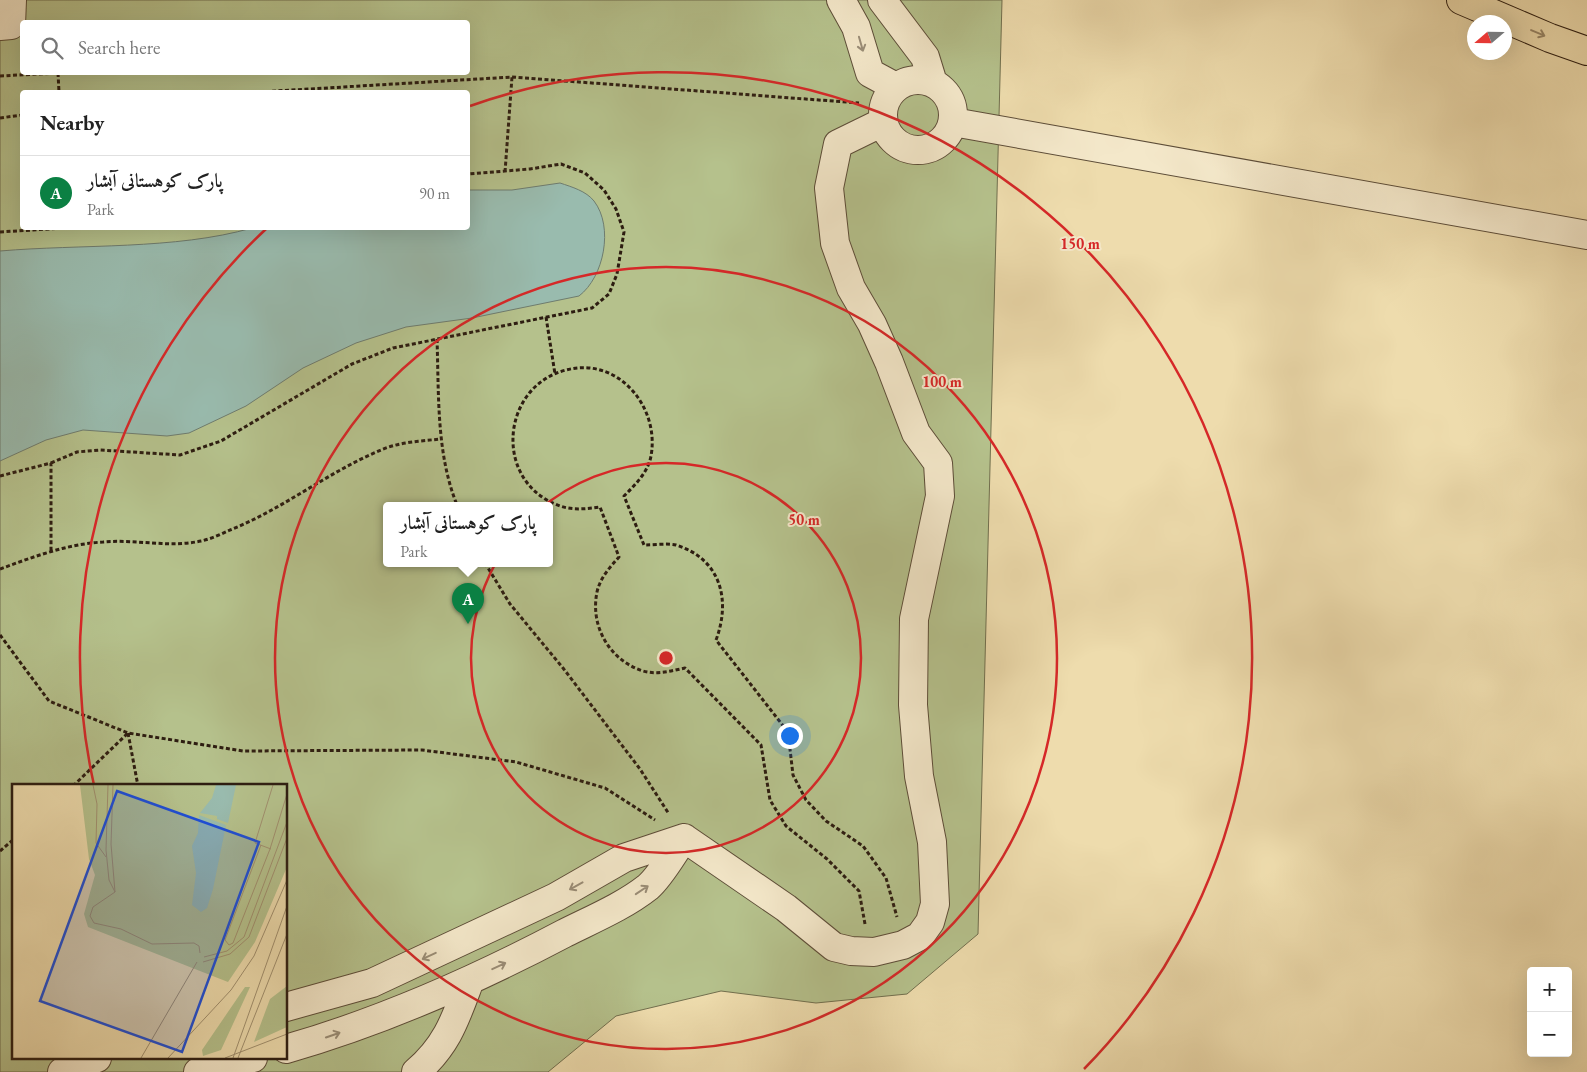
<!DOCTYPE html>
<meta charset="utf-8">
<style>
:root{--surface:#fff;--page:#f2f2f2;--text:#222;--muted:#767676;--line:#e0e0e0;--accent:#0b8043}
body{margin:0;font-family:"EB Garamond",Amiri,serif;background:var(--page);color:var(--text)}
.controls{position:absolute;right:15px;bottom:15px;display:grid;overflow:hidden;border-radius:5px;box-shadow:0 5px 20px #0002}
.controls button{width:45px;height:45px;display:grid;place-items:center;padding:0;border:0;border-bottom:1px solid var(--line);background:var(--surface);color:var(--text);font:25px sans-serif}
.compass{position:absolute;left:1467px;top:15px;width:45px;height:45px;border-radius:50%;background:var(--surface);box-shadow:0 5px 20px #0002;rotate:250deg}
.you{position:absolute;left:789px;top:735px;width:18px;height:18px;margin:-12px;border:4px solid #fff;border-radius:50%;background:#1a73e8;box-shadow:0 0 0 8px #1a73e833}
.badge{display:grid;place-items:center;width:32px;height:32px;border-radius:50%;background:var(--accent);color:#fff;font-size:16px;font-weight:700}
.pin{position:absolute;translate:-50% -41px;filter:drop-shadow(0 1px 2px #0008)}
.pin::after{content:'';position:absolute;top:26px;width:18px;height:15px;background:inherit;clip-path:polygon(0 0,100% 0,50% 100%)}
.popup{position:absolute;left:383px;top:502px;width:170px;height:65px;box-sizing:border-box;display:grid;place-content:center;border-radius:5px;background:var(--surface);filter:drop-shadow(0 1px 4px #0005);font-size:16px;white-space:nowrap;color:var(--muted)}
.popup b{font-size:19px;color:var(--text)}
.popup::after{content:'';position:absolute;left:50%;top:100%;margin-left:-10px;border:10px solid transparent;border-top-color:var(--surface)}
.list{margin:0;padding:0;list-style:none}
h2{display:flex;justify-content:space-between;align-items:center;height:65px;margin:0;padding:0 20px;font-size:21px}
h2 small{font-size:16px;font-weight:400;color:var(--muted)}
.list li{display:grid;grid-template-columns:32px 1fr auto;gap:15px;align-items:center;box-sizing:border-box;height:75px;padding:0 20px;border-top:1px solid var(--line)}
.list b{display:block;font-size:19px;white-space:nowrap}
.list p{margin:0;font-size:16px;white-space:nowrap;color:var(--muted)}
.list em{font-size:16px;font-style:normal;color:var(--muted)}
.icon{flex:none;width:28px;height:28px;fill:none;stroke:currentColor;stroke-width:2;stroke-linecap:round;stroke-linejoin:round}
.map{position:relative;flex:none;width:1587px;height:1072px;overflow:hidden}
.search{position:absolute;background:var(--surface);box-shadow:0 5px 20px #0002;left:20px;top:20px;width:450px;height:55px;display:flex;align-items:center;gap:12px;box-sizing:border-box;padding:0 18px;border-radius:5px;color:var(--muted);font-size:19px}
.panel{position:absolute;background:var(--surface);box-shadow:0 5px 20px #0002;left:20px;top:90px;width:450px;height:140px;border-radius:5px}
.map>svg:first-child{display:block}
.green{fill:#b5c18c;stroke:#716f4e;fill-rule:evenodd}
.water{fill:#99bbae;stroke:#6e7c6f}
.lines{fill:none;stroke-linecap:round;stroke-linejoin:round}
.minor-casing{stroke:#5d4d38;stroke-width:30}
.highway-casing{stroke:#2d1d11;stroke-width:30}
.path{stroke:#2d1d11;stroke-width:3;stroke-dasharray:4 2.5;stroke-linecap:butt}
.minor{stroke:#f4e8ca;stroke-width:28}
.highway{stroke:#eedcad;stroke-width:28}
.oneway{stroke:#978667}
.oneway2{stroke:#9a8d77}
.ring{fill:none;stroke:#d62828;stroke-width:2.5}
.inset-road{fill:none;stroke:#a1906f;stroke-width:1}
.view{fill:#1d4ed8;fill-opacity:0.15;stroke:#1d4ed8;stroke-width:2.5}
.inset-edge{fill:none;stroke:#2d1d11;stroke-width:2.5}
.centre{fill:#d62828;stroke:#f4e8ca;stroke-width:2.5}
.ring-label{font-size:15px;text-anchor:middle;font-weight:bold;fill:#d62828;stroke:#f4e8ca;stroke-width:4;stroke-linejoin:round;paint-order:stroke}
</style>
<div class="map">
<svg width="1587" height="1072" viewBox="0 0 1587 1072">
<rect width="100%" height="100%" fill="#eedcad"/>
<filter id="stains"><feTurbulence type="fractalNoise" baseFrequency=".004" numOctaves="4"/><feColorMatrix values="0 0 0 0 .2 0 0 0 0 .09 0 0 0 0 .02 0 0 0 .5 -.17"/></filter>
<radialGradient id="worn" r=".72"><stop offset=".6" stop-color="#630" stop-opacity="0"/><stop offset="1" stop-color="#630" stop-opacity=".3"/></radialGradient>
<path class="green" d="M0 0H1002L978 934 907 994 816 1003 721 991 616 1016 548 1072H0ZM22 22H468V72H22ZM22 92H468V228H22ZM387 505H549V563H387ZM14 786H286V1058H14Z"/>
<path class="water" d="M560 183C572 187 586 191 594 201 614 227 604 277 579 296L472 318 406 327 356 343 303 368 246 406 189 433 167 436 83 430 46 440 0 461V251C81 244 175 250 252 228H468V190H512Z"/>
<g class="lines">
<g class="minor-casing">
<path id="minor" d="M841 0 856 27 870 73 896 87
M882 0 925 57 933 83
M0 26 11 25 12 0
M883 115a35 35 0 1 1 70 0a35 35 0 1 1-70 0Z
M953 122 1587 235
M684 838 786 908 834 947 851 951 874 952 903 945 920 936 930 922 935 904 932 842 919 776 913 705 914 619 940 496 938 463 916 433 889 362 872 324 851 288 835 243 829 188 838 144 883 122
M286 1007 372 983 556 897 624 858 684 838
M286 1049C384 1021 476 980 565 933 593 919 624 906 648 887 661 876 674 852 684 838
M62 1072 97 1058
M198 1072 253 1058
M416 1072C448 1045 456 1017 470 980"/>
</g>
<g class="highway-casing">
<path id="highway" d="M1461 0 1550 38 1587 51"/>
</g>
<path class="path" d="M58 73 59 92
M0 76 58 73
M259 92 512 77 859 103
M0 118 22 115
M505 172 512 77
M0 232 65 228H144
M546 317 555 374
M437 339C439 394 436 453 457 505
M51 463 77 452 100 450 180 455 221 441 352 364 393 348 592 308 609 294 617 274 624 232 616 209 604 190 585 173 561 164 530 169 468 174
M0 476 51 463V551
M485 563 510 604 563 668 640 769 669 814
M0 569C33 557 67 544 103 542 136 539 168 548 201 541 211 539 221 534 230 530 283 509 328 472 381 450 399 442 421 441 441 439
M0 635 49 701 128 733 243 751 422 750 516 762 605 788 655 820
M128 733 138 786
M73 786 128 733
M0 851 14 839
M865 924 859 891 827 859 786 826 770 800 761 745 685 668C671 671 657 675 643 671 609 660 590 626 597 592 600 578 610 567 619 557L600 507C585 509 570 511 555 504 493 478 502 386 566 370 618 356 660 407 651 456 648 472 636 484 624 496L644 545C654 545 667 543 676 545 721 559 731 600 716 640L788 732 793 775 806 800 826 821 863 846 886 878 897 917"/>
<use href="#minor" class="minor"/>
<use href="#highway" class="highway"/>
</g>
<defs><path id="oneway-shaft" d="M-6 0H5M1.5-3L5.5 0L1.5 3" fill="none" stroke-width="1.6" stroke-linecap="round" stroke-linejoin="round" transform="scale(1.25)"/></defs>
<use class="oneway" href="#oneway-shaft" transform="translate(1538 33) rotate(23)"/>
<g class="oneway2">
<use href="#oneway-shaft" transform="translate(861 44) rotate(74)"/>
<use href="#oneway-shaft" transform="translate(576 886) rotate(151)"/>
<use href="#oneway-shaft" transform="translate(642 890) rotate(-34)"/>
<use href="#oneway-shaft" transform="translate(429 956) rotate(155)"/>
<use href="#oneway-shaft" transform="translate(499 966) rotate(-25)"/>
<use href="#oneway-shaft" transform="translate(333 1035) rotate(-19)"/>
</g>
<g class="ring">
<circle cx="666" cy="658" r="195"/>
<circle cx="666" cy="658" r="391"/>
<path d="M94 785A586 586 0 0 1 266 229M470 106A586 586 0 0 1 1084 1069"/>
</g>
<g transform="translate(12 784)">
<rect width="275" height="275" fill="#eedcad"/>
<path d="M68 1H275V83L243 158 216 198 76 143 72 130 83 91 77 75ZM275 202V243L242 258 258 215ZM233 203H238L209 266 191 272 190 266Z" fill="#b5c18c"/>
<path d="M204 1H224L216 39 205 35V32L188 29 200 14ZM187 31 214 41 201 105 195 124 189 128 180 121 184 89 180 62 186 49Z" fill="#99bbae"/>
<path class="inset-road" d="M81 1 85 20 84 59 94 73M96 1 94 66 97 96 103 108M101 1 99 60 103 108M249 61 213 156 217 161 221 159 258 65 275 10M259 65 243 59 261 1M103 108 81 123 78 132 82 139 109 145 140 160 182 159 187 162 188 169M192 173 215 167 232 153 275 38M191 178 218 170 237 153 275 54M129 274 185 178M156 274 219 206 242 172 275 96M213 274 275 250M221 274 275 122M226 274 275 150"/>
<path class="view" d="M105 7 247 58 170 268 28 217Z"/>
<rect width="275" height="275" class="inset-edge"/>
</g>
<circle cx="666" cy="658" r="8" class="centre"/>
<g class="ring-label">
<text x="1080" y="249">150 m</text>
<text x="942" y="387">100 m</text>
<text x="804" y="525">50 m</text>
</g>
<rect width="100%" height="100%" filter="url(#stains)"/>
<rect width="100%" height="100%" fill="url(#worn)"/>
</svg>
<div class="controls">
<button>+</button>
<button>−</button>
</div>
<svg class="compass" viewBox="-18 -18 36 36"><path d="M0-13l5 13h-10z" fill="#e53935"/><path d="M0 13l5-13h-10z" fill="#767676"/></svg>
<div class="you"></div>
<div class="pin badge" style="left:468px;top:624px">A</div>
<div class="popup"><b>پارک کوهستانی آبشار</b>Park</div>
<div class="search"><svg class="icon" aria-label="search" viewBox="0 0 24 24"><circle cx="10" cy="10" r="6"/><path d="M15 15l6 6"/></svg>Search here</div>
<section class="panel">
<h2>Nearby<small></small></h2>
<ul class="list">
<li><span class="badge">A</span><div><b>پارک کوهستانی آبشار</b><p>Park</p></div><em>90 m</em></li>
</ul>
</section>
</div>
